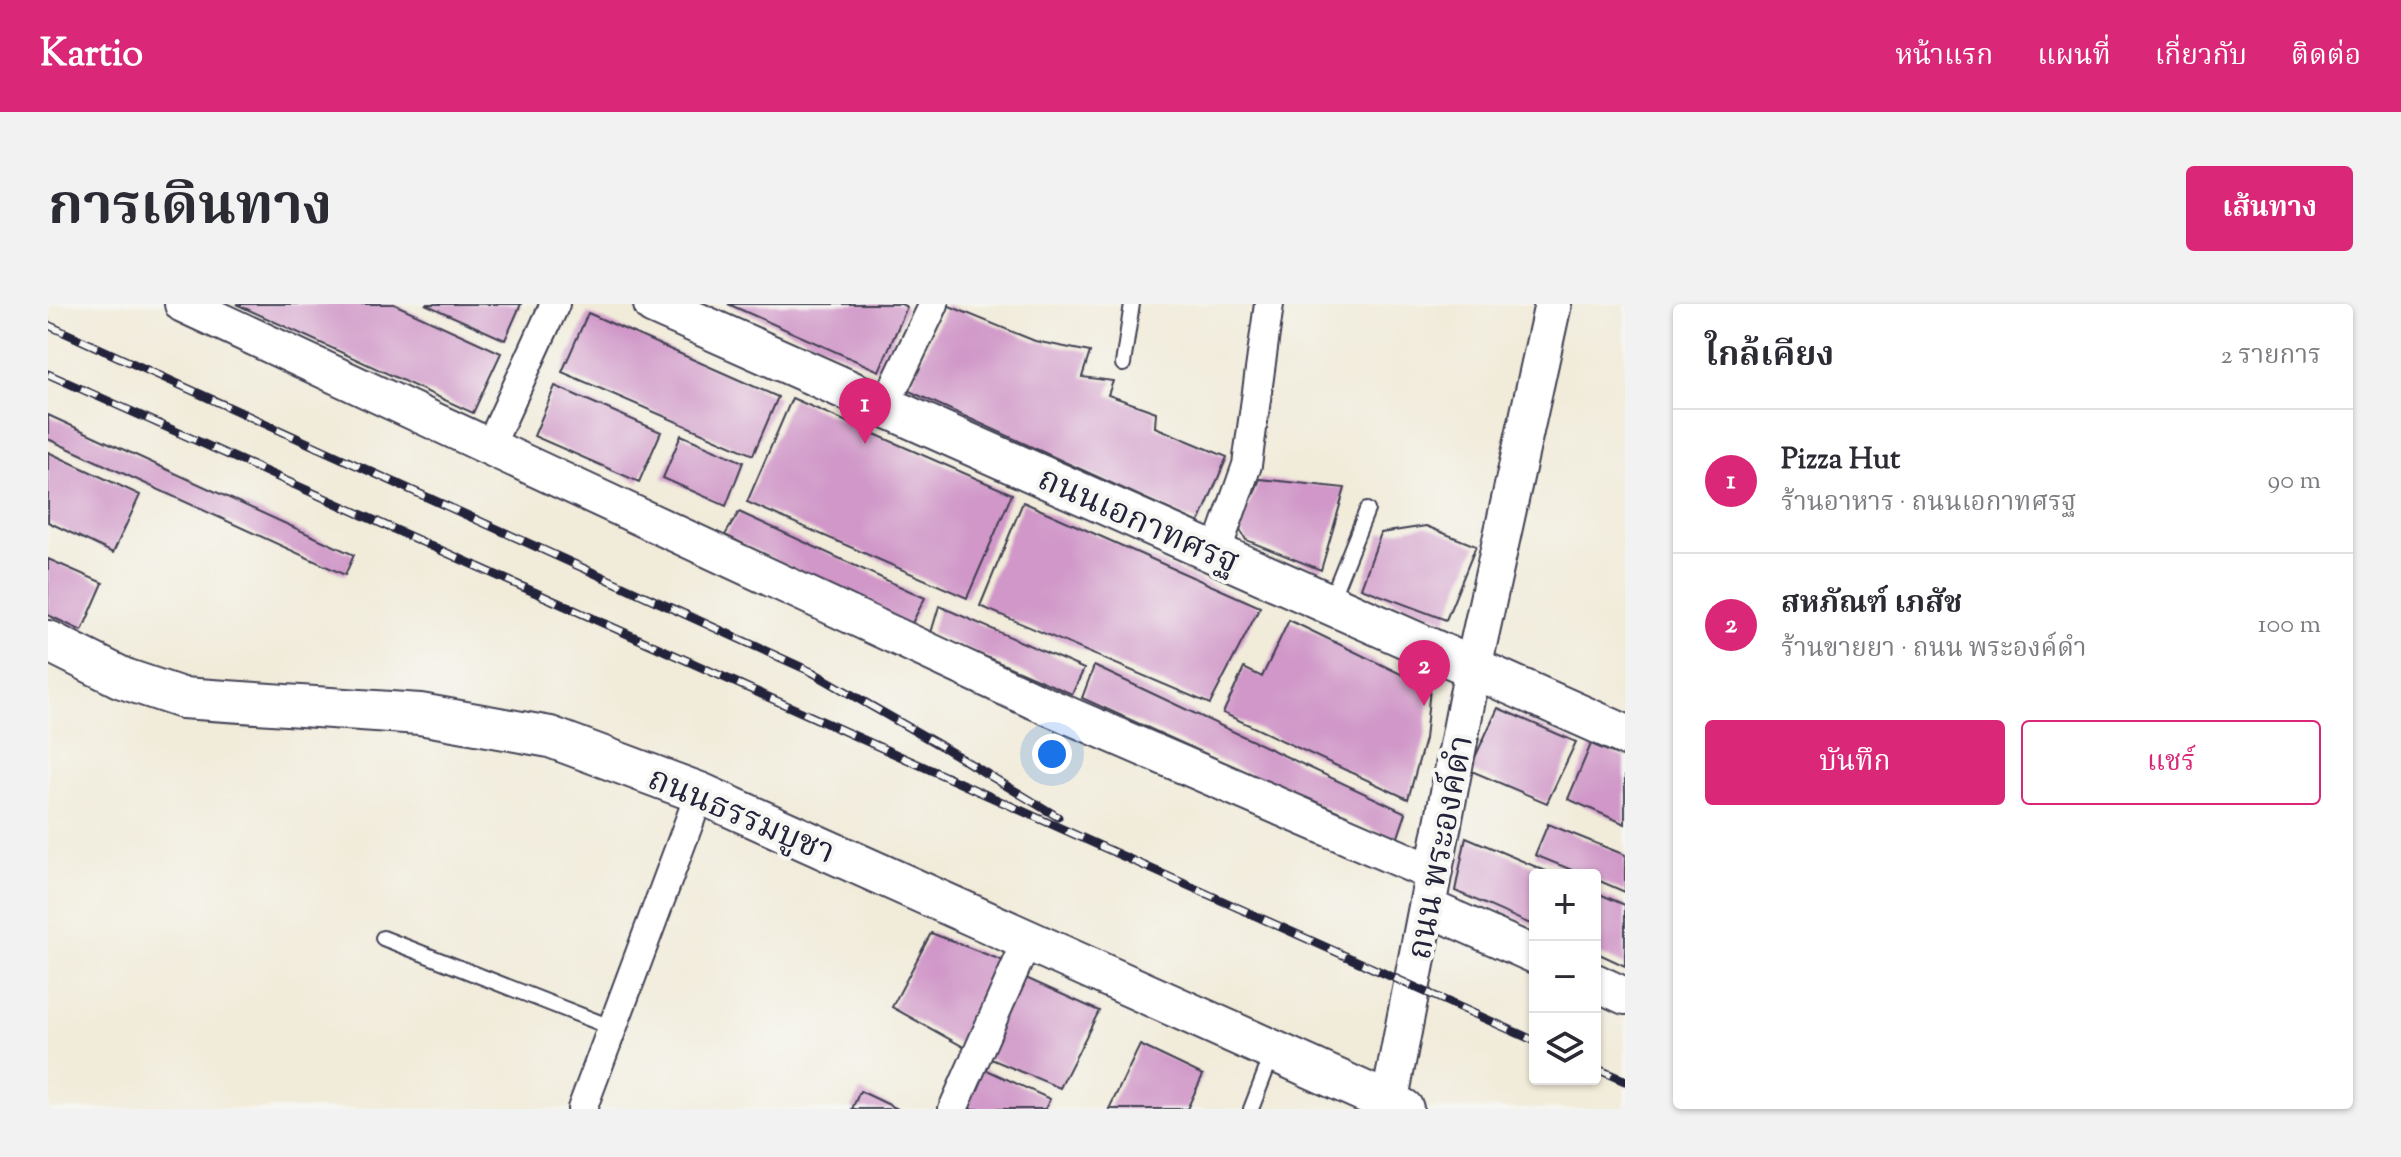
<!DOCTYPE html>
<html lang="th">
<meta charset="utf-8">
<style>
:root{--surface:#fff;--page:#f2f2f3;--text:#2b2b33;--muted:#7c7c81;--line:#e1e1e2;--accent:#db2777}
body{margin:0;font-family:"Sorts Mill Goudy","Noto Serif Thai",serif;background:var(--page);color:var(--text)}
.controls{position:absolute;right:24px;bottom:24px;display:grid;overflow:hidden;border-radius:8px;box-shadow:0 2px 6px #0004}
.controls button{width:72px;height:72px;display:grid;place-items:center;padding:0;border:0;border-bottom:2px solid var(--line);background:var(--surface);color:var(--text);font:40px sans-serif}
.you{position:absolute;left:1004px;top:450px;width:28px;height:28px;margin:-20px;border:6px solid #fff;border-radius:50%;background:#1a73e8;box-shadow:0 0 0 12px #1a73e833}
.badge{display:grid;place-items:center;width:52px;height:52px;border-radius:50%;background:var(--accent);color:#fff;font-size:26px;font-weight:700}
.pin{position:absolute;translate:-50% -66px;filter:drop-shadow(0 2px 4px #0008)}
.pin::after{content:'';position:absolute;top:42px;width:28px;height:24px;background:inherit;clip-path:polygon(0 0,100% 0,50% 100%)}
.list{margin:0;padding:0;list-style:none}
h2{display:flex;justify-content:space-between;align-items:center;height:104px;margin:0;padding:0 32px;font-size:34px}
h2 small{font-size:26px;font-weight:400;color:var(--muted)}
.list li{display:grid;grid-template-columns:52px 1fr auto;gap:24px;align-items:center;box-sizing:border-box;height:144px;padding:0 32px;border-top:2px solid var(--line)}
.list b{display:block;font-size:30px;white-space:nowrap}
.list p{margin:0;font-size:26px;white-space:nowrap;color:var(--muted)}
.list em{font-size:26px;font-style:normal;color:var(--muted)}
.actions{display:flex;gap:16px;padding:24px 32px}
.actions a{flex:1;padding:18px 0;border:2px solid var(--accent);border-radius:8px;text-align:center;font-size:28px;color:var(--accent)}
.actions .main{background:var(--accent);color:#fff}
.icon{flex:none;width:44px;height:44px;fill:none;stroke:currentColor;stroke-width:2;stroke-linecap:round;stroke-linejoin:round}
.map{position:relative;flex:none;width:1577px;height:805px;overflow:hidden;border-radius:8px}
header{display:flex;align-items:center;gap:48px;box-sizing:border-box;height:112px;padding:0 40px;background:var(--accent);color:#fff}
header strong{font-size:38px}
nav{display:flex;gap:44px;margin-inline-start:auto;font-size:28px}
.intro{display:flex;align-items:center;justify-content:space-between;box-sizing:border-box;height:192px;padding:0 48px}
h1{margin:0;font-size:56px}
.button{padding:20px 36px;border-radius:8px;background:var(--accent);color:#fff;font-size:28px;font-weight:700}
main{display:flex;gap:48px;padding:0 48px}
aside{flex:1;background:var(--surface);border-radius:8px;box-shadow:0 2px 6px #0004}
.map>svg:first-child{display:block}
.building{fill:#d097c8}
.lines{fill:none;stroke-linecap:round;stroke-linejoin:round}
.service-casing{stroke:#414053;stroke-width:18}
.minor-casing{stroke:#414053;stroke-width:32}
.tertiary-casing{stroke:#414053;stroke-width:40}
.secondary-casing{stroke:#414053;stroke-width:44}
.service{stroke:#fff;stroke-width:14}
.minor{stroke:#fff;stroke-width:28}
.tertiary{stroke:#fff;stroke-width:36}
.secondary{stroke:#fff;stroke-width:40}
.rail-casing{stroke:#22223b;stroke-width:9}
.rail{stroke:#f6f6f2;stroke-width:6;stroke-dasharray:18;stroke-linecap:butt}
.labels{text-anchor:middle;stroke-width:8;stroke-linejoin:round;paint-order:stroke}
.street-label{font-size:34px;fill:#22223b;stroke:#f6f6f2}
</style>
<header>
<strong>Kartio</strong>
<nav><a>หน้าแรก</a><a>แผนที่</a><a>เกี่ยวกับ</a><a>ติดต่อ</a></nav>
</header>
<div class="intro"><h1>การเดินทาง</h1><a class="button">เส้นทาง</a></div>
<main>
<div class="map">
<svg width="1577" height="805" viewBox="0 0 1577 805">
<rect width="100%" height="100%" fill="#f6f6f2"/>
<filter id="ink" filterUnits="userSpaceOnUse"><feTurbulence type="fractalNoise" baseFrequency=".0125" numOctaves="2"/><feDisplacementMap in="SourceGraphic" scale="16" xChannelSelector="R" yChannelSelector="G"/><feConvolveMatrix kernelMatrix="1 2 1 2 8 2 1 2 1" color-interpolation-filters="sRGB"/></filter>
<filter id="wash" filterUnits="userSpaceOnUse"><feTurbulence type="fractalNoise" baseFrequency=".006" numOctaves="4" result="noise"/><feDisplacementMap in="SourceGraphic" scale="32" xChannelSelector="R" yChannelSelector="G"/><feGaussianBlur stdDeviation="1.8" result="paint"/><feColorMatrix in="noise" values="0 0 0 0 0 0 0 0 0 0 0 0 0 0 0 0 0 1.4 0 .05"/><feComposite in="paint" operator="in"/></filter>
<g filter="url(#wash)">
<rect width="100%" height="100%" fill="#f1ebd9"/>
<g id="blocks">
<path class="building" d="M188 0H346L453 49 425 109Z
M377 0H473L457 36Z
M680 0H853L859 3 831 67Z
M899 1 987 37 1042 48 1034 73 1065 77 1060 91 1108 108 1107 123 1179 153 1151 219 859 86Z
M540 9 730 93 705 151 514 68Z
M507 82 613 128 591 178 486 132Z
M744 94 964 190 919 294 699 198Z
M0 111 306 251 297 271 0 135Z
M633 131 695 158 678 202 615 174Z
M0 148 92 191 65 249 0 218Z
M1212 175 1297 184 1273 266 1198 236 1191 224Z
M975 198 1212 303 1162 400 932 302Z
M691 208 877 294 862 323 677 231Z
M1378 222 1428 242 1398 316 1313 284 1333 229Z
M0 255 55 279 34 327 0 311Z
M891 302 1036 365 1024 390 883 329Z
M1241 316 1382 384 1377 435 1360 495 1175 409 1196 364 1214 373Z
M1046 362 1358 509 1349 536 1034 394Z
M1450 404 1528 438 1499 499 1421 466Z
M1543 440 1577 454V520L1520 495Z
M1500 520 1577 551V588L1547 575V571H1536L1487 551Z
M1418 533 1507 571H1487V622L1407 587Z
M1547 588 1577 601V662L1547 648Z
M883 629 961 659 923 747 844 703Z
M969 670 1051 707 1012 784 931 750Z
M1092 741 1155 771 1139 805H1061Z
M928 761 1002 795 997 805H914Z
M812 787 850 805H804Z"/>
</g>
</g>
<g filter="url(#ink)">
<use href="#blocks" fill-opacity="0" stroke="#414053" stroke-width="2"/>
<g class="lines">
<g class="service-casing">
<path id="service" d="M1075 60 1084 0
M1282 298 1319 206
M335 634 565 724
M1203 805 1224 751"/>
</g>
<g class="minor-casing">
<path id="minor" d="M837 102 886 0
M441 144 507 0
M1168 249 1199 161 1221 0
M534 805 652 489
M905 805 980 635"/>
</g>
<g class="tertiary-casing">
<path id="tertiary" d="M135 0 985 396 1385 569
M1379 603 1487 651
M1547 678 1577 692
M1340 805 1425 364 1505 0"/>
</g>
<g class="secondary-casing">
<path id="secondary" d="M606 0 1577 431
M0 337 74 374 134 394 372 410 502 433 652 489 1355 805"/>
</g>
<use href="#service" class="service"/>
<use href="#minor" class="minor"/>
<use href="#tertiary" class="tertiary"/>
<use href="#secondary" class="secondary"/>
<g class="rail-casing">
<path id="rail" d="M0 21 764 368 893 442 1010 513
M0 70 1487 737
M1547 764 1577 777"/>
</g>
<use href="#rail" class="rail"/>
</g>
</g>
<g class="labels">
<g class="street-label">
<text transform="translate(1091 215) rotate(24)" y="12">ถนนเอกาทศรฐ</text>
<text transform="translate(694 510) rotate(23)" y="12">ถนนธรรมบูชา</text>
<text transform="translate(1391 543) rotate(-79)" y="12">ถนน พระองค์ดำ</text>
</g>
</g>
</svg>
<div class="controls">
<button>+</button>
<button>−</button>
<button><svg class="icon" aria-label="layers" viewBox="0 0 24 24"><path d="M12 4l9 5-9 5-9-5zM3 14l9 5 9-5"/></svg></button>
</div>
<div class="you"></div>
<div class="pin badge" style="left:817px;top:140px">1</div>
<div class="pin badge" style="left:1376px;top:402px">2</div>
</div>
<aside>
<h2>ใกล้เคียง<small>2 รายการ</small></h2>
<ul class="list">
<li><span class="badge">1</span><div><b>Pizza Hut</b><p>ร้านอาหาร · ถนนเอกาทศรฐ</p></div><em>90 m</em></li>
<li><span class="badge">2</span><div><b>สหภัณฑ์ เภสัช</b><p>ร้านขายยา · ถนน พระองค์ดำ</p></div><em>100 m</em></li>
</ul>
<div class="actions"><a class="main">บันทึก</a><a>แชร์</a></div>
</aside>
</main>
